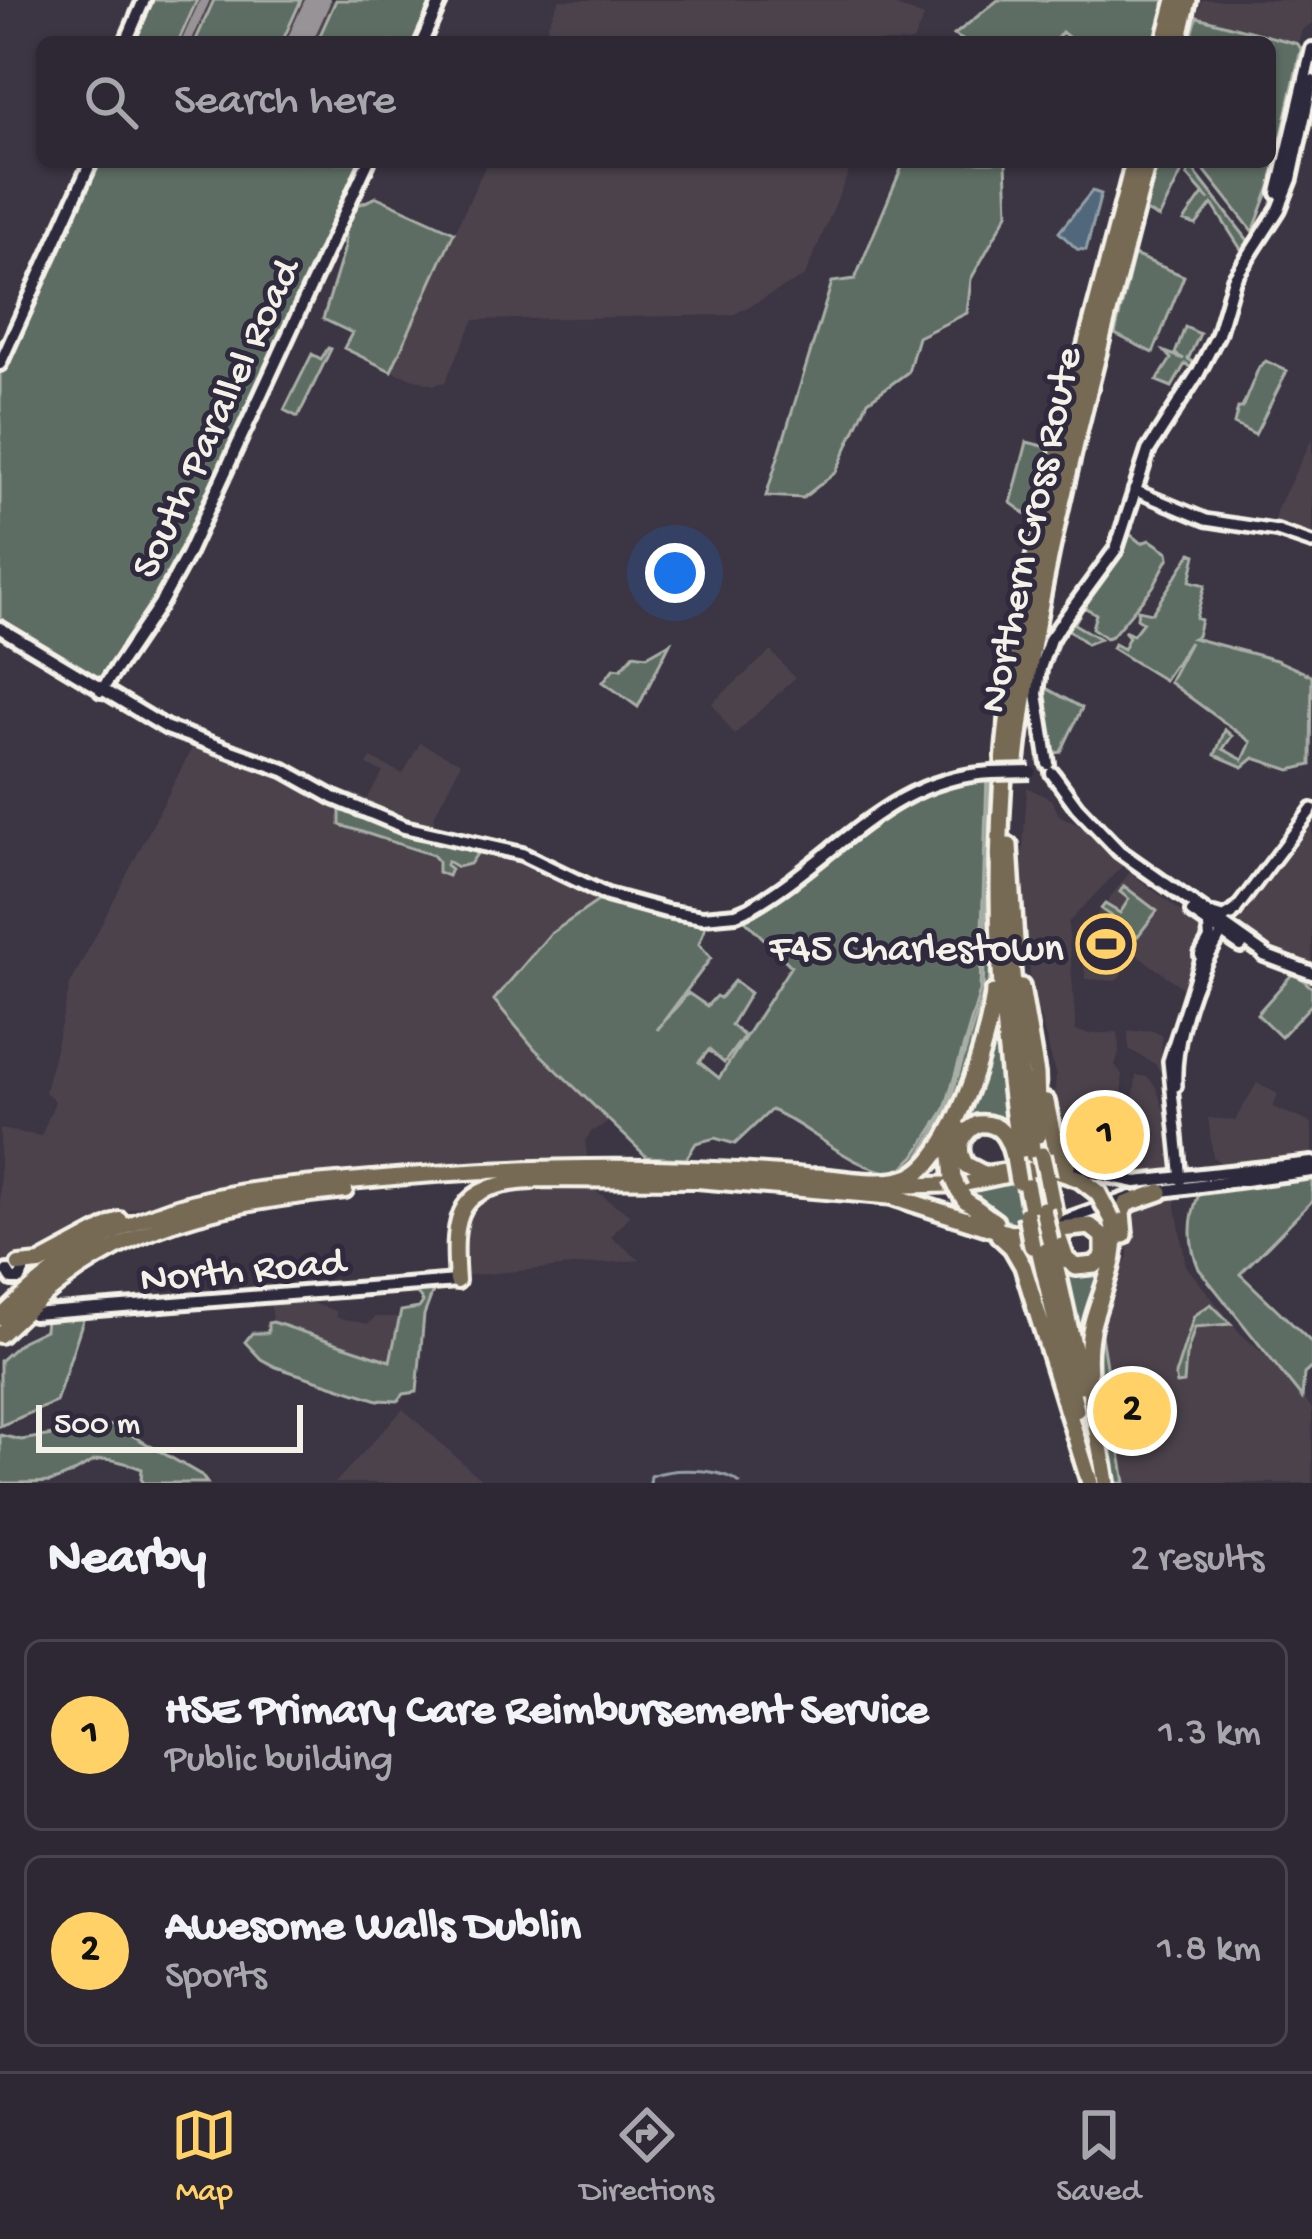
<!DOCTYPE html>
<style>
:root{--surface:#2d2833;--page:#39343f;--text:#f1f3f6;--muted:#a7a6ac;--line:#48444e;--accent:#ffd166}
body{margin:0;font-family:"Gochi Hand",sans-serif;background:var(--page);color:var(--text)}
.scale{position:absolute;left:36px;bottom:30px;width:267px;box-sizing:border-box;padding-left:12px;border:6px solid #f4f1e8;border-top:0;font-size:33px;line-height:42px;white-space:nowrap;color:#f4f1e8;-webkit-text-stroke:9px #2f2a3d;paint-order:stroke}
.you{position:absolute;left:675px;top:573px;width:42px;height:42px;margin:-30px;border:9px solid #fff;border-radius:50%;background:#1a73e8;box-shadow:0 0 0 18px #1a73e833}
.badge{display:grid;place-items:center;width:78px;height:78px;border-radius:50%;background:var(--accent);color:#111;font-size:39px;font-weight:700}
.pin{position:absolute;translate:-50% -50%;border:6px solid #fff;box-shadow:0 3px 12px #0006}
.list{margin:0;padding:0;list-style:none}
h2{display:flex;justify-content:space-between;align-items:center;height:156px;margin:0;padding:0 48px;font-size:51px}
h2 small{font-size:39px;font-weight:400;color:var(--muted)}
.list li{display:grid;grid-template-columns:78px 1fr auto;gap:36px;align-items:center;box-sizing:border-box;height:192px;margin:0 24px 24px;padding:0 24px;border:3px solid var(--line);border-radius:18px}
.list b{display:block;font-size:45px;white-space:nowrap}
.list p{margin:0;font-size:39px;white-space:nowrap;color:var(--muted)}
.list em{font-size:39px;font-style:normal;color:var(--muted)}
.icon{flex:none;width:66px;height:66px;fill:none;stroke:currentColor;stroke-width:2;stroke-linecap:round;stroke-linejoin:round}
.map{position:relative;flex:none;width:1312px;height:1483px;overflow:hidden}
.search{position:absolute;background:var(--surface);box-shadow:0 3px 9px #0004;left:36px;right:36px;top:36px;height:132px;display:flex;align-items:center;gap:30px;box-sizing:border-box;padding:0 42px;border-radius:18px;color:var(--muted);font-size:45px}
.sheet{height:588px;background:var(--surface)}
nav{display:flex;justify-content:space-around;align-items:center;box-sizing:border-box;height:168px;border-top:3px solid var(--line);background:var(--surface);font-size:33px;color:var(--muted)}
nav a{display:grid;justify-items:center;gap:6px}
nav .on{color:var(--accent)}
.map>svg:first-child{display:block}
.built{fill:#4c424c}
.green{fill:#5d6d64;stroke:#a8afa6;stroke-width:3}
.water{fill:#51687c;stroke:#929fa7;stroke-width:3}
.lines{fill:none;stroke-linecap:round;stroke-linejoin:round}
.stream{stroke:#929fa7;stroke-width:3}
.taxiway{stroke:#989396;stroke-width:9}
.runway{stroke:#989396;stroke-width:24}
.tertiary-casing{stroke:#f4f1e8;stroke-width:18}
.secondary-casing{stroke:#f4f1e8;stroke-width:20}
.trunk-casing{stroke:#f4f1e8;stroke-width:22}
.motorway-casing{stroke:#f4f1e8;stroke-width:24}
.tertiary{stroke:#2f2a3d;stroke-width:9}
.secondary{stroke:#2f2a3d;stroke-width:10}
.trunk{stroke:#766a54;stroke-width:14}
.motorway{stroke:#766a54;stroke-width:15}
.secondary-bridge-casing{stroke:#f4f1e8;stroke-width:20;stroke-linecap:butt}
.motorway-bridge-casing{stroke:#f4f1e8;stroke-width:24;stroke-linecap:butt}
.secondary-bridge{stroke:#2f2a3d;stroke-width:10}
.motorway-bridge{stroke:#766a54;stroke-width:15}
.labels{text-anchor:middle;stroke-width:10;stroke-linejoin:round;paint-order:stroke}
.street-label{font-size:42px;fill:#f4f1e8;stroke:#2f2a3d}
.poi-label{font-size:42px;fill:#f4f1e8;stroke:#2f2a3d;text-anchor:end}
</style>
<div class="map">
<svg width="1312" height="1483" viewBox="0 0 1312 1483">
<rect width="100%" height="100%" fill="#3c3544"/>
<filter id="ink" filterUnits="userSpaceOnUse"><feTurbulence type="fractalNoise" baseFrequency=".00833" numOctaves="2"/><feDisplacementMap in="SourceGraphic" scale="24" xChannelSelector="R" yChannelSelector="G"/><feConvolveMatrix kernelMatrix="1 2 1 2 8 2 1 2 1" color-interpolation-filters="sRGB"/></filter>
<g filter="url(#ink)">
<path class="built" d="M148 0H436L417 42H131Z
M559 0H882L924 17 913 42H540Z
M1202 0H1312V23L1302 30 1298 44 1197 17Z
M487 162H853L805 276 733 315 474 320 445 382 433 385 391 371Z
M1312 439V538L1275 526 1276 511Z
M771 651 795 678 734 735 712 703Z
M420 743 461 763 434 816V833L349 799 352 792 367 799 383 772 367 765 371 758 403 774Z
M194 744 250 764 336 804 452 847 532 861 604 901 609 1122 592 1131 585 1141 588 1162 366 1172 192 1192 105 1217 39 1254 15 1258 0 1271V1129L41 1136 55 1101 45 1092 70 985Z
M1027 787 1052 800 1059 815 1088 830 1127 861 1068 923 1076 1031 1090 1034 1118 1032 1119 1053 1115 1065 1122 1074 1123 1117H1132L1136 1075 1148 1077 1156 1087 1171 1130 1170 1171 1124 1175 1067 1158 1057 1132 1054 1109 1056 1075 1031 984 1025 921 1022 866Z
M1312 816V967L1242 932 1237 916Z
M1130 872 1204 929 1183 988 1137 955 1116 981 1085 979 1083 932Z
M1150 1030 1162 1035 1161 1073 1155 1064 1129 1049 1128 1032Z
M1257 1083 1278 1094 1273 1107 1312 1123V1159L1227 1168 1213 1157 1208 1118 1235 1120Z
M590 1187 630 1215 611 1237 640 1260 463 1276 461 1237 468 1220 483 1203 506 1192Z
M1169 1196 1175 1200 1186 1266 1241 1334 1275 1363 1312 1408V1483H1125L1099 1323 1128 1256 1127 1210Z
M308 1296 309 1302 336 1311V1317L368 1324 375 1317H398L390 1361 273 1322 270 1300Z
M403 1409 485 1483H335Z"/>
<path class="green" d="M145 0H197L178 42H128Z
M214 0H301L282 42H195Z
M336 0H439L420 42H317Z
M998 0H1168L1157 42H1074L1062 32 1054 42H966L954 35Z
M1197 17 1298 44 1301 49 1271 184 1253 232 1198 162H1270V42H1190Z
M93 162H365L170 582 105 679 100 682 0 625V370Z
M904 162H1006L1008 213 971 279 967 313 918 337 908 372 868 401 836 472 803 498 766 496 832 282 855 279Z
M1157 162H1177L1185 166 1159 218 1144 210Z
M1191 167 1250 243 1244 254 1212 204 1196 225 1184 221 1203 194 1209 200 1187 175Z
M377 197 454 232 391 371 344 348 352 333 323 319 345 247V234L341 230 351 208Z
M1134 255 1184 276 1153 353 1115 334Z
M1185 327 1200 334 1188 359 1196 364 1194 369 1185 364 1172 387 1157 381 1171 359 1165 352 1184 359 1175 354Z
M328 348 331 349 298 417 284 410 312 354 321 359Z
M1266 361 1287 371 1255 435 1234 424 1238 408H1242L1259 367Z
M1027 442 1051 448 1033 519 1011 503Z
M1127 532 1141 543 1150 540 1168 552 1169 557 1153 587 1112 636 1106 638 1092 628 1096 614 1084 607 1074 624 1100 639 1087 644 1069 630 1064 631 1049 666 1046 688 1082 708 1061 752 1052 754 1040 689 1048 651Z
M1191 553 1196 555 1190 581 1205 585 1196 618 1201 620 1197 636 1193 638 1276 660 1312 676 1311 765 1290 770 1254 758 1243 767 1215 755 1225 730 1232 736 1223 749 1243 760 1251 742 1169 682 1190 642 1164 680 1112 648 1114 644 1123 649 1129 637 1124 631 1133 635 1143 622 1137 618 1138 610 1152 613Z
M670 643 638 707 603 682 614 668 621 669 634 654 647 656Z
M987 776 980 991 945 1109 915 1156 897 1173C852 1171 812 1127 771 1110L735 1144 715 1138 696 1143 686 1159 647 1157 535 1049 494 1000 550 934 601 899 684 918H709L699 944 711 958 657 1030 688 993 707 1006 716 996 720 998 734 981 750 993 731 1025 744 1036 724 1063 709 1050 699 1062 719 1078 791 966 743 918 787 891 847 839 919 790Z
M990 778H996C985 902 1012 1017 942 1129 928 1150 921 1162 899 1175L918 1158 947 1111 983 993Z
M347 808 452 847 479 851 470 864 457 867 447 861 446 865 451 869 448 876 438 872V861L433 855 340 825V811Z
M1124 886 1157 911 1138 936 1101 909 1105 904 1120 913 1129 899 1120 892Z
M1294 972 1312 988V1004L1281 1037 1257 1014Z
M999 998 1013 1135 990 1120 961 1138 975 1175 957 1180 955 1140 987 1059Z
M1014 1177 1023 1225 989 1216 966 1197 967 1187Z
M1312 1177V1201L1240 1274 1312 1343V1367L1304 1374 1302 1398 1199 1269C1188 1243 1189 1217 1199 1194Z
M1105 1210C1124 1247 1097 1286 1089 1323 1083 1346 1085 1368 1086 1391L1052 1233C1062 1253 1063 1276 1093 1272L1108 1254V1238L1094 1221 1064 1224Z
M431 1287 433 1291 424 1315 417 1392 404 1394 398 1401 378 1400 276 1367 261 1359 245 1342 252 1333H268V1323L273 1322 390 1361 401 1311 419 1308 423 1302 414 1289Z
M1211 1304 1231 1324 1195 1327 1186 1356 1184 1383 1177 1384 1175 1375 1194 1316Z
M84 1317 56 1402 0 1426V1361L22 1341 45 1330 46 1319Z
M1099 1323 1125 1483H1112L1092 1369Z
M114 1425 201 1475 207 1483H144L141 1479 142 1469C83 1446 98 1469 50 1482 35 1483 16 1483 0 1483V1435L21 1440Z"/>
<path class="water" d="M1092 191 1101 194 1086 250 1077 249 1059 232Z"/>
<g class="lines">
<path class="stream" d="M650 1483 651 1476C674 1467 720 1468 740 1483"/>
<path class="taxiway" d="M186 42 205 0"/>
<path class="runway" d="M299 42 318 0"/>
<g class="tertiary-casing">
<path id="tertiary" d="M1134 490 1206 520 1277 531 1312 543
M1232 915 1312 809
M1176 1086C1174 1047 1188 997 1206 962 1212 949 1220 940 1224 927
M1181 1180 1169 1061 1204 951"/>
</g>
<g class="secondary-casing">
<path id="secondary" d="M126 42 144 0
M422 42 441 0
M1278 193 1312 49
M0 364 91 162
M0 628 167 728 284 770 334 798 404 827 522 854 607 895 666 911 703 917 736 914 750 908C836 859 887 778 992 773
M101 691 160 604 187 555 368 162
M1048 764 1037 694 1040 668 1050 639 1116 549 1148 451 1198 373 1218 334 1234 279 1279 209 1291 179 1312 81
M1052 773 1077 807 1119 851 1266 955
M1192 912 1241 946
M1214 915 1224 918 1235 911
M1201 955 1210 939 1209 926
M1264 955 1312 973
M1060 1166 1136 1182 1312 1163
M1155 1192 1312 1171
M1052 1225 1131 1197
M7 1271 12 1279H20L23 1272 19 1265
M33 1314 457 1281"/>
</g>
<g class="trunk-casing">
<path id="trunk" d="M523 1179 697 1180 895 1197
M890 1186 964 1184 1039 1168
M19 1265 40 1263 120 1220
M457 1281C452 1213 457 1185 532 1181
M0 1318C44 1275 93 1238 151 1216 215 1191 282 1187 349 1181 508 1166 668 1162 826 1178
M0 1335C110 1228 196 1206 345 1190"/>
</g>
<g class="motorway-casing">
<path id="motorway" d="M1165 42 1176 0
M1178 42 1188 0
M1015 770C1037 563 1096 363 1147 162
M1009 846 1016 957
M1010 950 1020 1070 1033 1155
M1021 987 1036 1074 1038 1135
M1046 1102 1055 1145 1067 1166
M1020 1157C994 987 991 810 1019 640 1046 479 1095 321 1134 162
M1054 1170 1080 1179 1098 1193
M1006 1172 985 1175 966 1165C955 1149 961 1133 978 1124 1000 1122 1008 1136 1013 1156
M816 1177C844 1178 883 1188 910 1177 954 1159 989 1037 994 993
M953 1178 951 1157 958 1128
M1047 1178 1054 1214
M1025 1179 1032 1213
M958 1189 965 1200 995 1222
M895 1197 1010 1234 1090 1226 1104 1237V1256L1095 1265 1076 1267 1066 1259 1059 1239
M999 1235 1012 1247 1023 1266 1090 1483
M1124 1235 1122 1213 1126 1204 1160 1192
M1050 1241 1082 1385
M1038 1244 1076 1410
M1106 1483C1100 1438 1085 1390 1089 1345 1092 1302 1124 1262 1112 1219"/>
</g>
<use href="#tertiary" class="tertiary"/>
<use href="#secondary" class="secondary"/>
<use href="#trunk" class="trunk"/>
<use href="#motorway" class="motorway"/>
<g class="secondary-bridge-casing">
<path id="secondary-bridge" d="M992 773 1031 772"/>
</g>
<g class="motorway-bridge-casing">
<path id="motorway-bridge" d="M1042 1155 1047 1178
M1014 1158 1018 1181
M953 1178 958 1189
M1098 1193 1112 1219
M1043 1209 1050 1241
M1026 1214 1032 1246"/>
</g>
<use href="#secondary-bridge" class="secondary-bridge"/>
<use href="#motorway-bridge" class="motorway-bridge"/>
</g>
</g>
<defs>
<g id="stadium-ring" transform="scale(3)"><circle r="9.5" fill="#2f2a3d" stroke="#ffd166" stroke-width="1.5"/><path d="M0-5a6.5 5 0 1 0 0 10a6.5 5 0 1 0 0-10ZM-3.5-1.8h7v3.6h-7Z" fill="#ffd166"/></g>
</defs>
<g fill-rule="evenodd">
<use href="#stadium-ring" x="1106" y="944"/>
</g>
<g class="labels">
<g class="street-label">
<text transform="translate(212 417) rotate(-65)" y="15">South Parallel Road</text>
<text transform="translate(1026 529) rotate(-78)" y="15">Northern Cross Route</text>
<text transform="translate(242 1266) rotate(-5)" y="15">North Road</text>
</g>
<g class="poi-label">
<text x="1064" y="959">F45 Charlestown</text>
</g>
</g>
</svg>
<div class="scale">500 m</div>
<div class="you"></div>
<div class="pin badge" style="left:1105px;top:1135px">1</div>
<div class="pin badge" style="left:1132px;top:1411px">2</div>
<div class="search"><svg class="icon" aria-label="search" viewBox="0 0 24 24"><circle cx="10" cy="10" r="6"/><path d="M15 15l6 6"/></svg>Search here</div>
</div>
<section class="sheet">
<h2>Nearby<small>2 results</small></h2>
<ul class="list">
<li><span class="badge">1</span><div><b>HSE Primary Care Reimbursement Service</b><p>Public building</p></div><em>1.3 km</em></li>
<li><span class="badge">2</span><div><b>Awesome Walls Dublin</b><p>Sports</p></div><em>1.8 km</em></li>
</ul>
</section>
<nav>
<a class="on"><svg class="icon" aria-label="map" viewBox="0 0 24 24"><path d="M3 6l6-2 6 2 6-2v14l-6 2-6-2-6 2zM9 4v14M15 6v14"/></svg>Map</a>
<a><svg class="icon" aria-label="directions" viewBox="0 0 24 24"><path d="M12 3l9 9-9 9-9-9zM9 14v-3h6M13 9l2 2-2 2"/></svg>Directions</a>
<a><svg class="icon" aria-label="saved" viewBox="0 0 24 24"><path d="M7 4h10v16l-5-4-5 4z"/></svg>Saved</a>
</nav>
